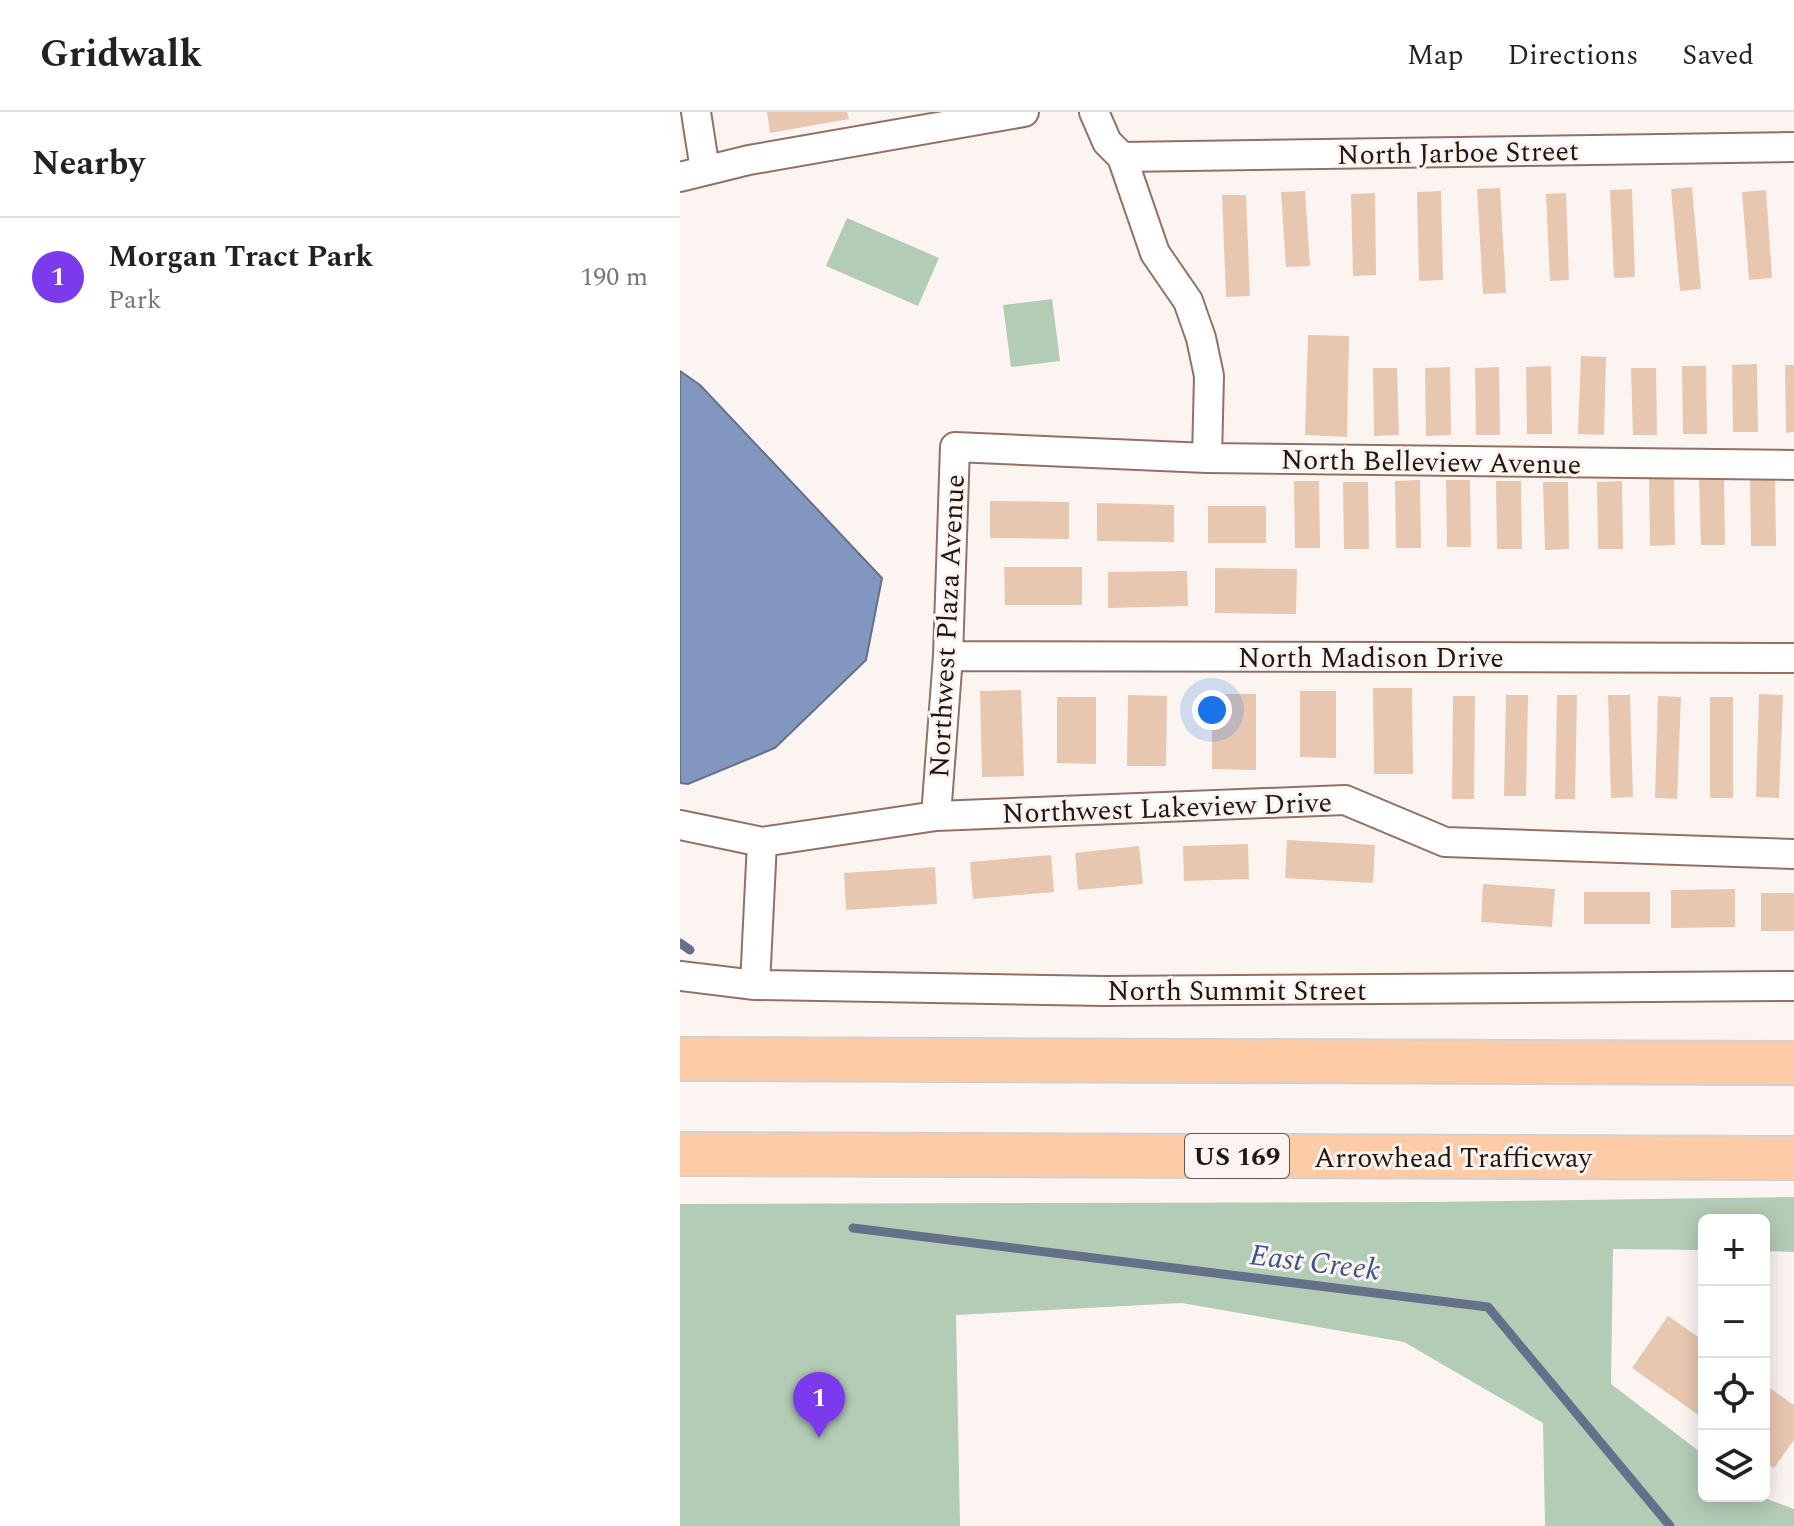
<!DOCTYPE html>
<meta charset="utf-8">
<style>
:root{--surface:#fff;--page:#f6f6f6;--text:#222;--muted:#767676;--line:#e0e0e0;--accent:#7c3aed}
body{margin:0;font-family:Spectral,serif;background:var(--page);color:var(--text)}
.controls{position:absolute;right:24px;bottom:24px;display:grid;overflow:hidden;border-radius:12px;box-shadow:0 4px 20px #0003}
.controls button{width:72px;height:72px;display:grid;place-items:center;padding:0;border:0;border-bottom:2px solid var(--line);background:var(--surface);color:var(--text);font:40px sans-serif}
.you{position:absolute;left:532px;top:598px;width:28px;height:28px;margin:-20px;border:6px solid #fff;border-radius:50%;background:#1a73e8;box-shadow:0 0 0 12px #1a73e833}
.badge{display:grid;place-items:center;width:52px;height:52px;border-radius:50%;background:var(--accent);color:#fff;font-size:26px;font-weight:700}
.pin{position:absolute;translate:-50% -66px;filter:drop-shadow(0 2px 4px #0008)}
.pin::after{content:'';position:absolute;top:42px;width:28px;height:24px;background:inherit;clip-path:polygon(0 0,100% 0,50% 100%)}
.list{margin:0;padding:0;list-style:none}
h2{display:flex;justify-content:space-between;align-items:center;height:104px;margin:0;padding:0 32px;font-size:34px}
h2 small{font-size:26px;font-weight:400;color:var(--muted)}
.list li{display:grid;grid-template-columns:52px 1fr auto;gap:24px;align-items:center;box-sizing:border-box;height:120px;padding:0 32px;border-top:2px solid var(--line)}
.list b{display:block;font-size:30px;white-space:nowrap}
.list p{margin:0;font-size:26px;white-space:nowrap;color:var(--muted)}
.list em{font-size:26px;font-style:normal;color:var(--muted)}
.icon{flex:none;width:44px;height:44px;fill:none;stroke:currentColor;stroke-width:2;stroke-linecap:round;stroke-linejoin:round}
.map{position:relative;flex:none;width:1114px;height:1414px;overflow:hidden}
header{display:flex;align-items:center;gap:48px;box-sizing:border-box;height:112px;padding:0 40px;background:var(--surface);border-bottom:2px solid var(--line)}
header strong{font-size:38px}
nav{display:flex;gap:44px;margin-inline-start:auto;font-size:28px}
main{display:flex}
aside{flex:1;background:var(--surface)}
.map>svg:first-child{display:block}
.green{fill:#b3ccb6}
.water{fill:#8297c0;stroke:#65708b;stroke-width:2}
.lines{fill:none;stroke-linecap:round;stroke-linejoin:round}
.stream{stroke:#65708b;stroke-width:9}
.building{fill:#e8c7b1}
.minor-casing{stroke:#927163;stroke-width:32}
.highway-casing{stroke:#d3d0cf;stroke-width:46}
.minor{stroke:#fff;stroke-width:28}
.highway{stroke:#fdcca7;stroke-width:42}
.labels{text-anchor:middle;stroke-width:6;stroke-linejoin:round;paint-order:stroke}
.shield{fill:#fcf4f1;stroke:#635853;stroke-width:2}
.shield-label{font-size:26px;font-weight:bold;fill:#22150f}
.street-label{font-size:28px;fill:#22150f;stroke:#fcf4f1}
.water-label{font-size:30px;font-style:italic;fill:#3a548c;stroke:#fcf4f1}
</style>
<header>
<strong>Gridwalk</strong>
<nav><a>Map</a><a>Directions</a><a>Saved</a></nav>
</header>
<main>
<aside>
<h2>Nearby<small></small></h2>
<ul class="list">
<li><span class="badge">1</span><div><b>Morgan Tract Park</b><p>Park</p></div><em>190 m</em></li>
</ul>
</aside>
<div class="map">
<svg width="1114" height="1414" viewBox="0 0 1114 1414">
<rect width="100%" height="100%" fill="#fcf4f1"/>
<path class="green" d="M167 106 259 146 238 194 146 154Z
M372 187 380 249 331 255 323 193Z
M1114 1085V1140L1084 1139V1108H1024V1138L933 1137 931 1272 1024 1343V1384H1079L1114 1397V1414H865L863 1311 724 1230 502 1191 276 1203 280 1414H0V1092L747 1090Z"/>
<path class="water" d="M0 259 20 273 202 466 186 548 95 636 8 672 0 671Z"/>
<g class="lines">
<path class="stream" d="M0 831 10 838
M173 1116 808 1195 990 1414"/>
</g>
<path class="building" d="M87 0H167L169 7 90 21Z
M1012 75 1021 177 1000 179 991 77Z
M820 76 826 181 803 182 797 77Z
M952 77 955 165 934 166 930 78Z
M1086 78 1092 166 1069 168 1062 80Z
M625 79 630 154 606 155 601 80Z
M761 79 763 168 739 169 737 80Z
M695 81 696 163 673 164 671 82Z
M886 81 889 168 870 169 866 82Z
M542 83H566L570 184 546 185Z
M628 223 669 224 667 325 625 323Z
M901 244 926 245 924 323 898 322Z
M1077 252 1078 320H1053L1052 253Z
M1105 253H1114V320L1106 321Z
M871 254 872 322H847L846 255Z
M1002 254H1026L1027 322H1003Z
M770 255 771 323 746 324 745 256Z
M819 255 820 323H796L795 256Z
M693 256H717L719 323 694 324Z
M951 256H976L977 323H953Z
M1044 365 1045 433H1021L1019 366Z
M969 366H994L995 433 970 434Z
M1070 367H1095L1096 434H1071Z
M740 368 741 436H716L715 369Z
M766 368H790L791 435H767Z
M614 369H639L640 436H615Z
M816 369H841L842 437H817Z
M942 369 943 437H918L917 370Z
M663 370H688L689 437H664Z
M863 370H888L889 437 865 438Z
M310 389 389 390V427L310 426Z
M417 391 494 393V430L417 429Z
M528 394H586V431H528Z
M324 455H402V493H325Z
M535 456 617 457 616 502 535 501Z
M507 459 508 494 428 496V460Z
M693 576H732L733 662H694Z
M341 578 344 664 302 665 300 579Z
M620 579H656V646L620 645Z
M532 582H576V658L532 657Z
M1079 582 1103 583 1099 686 1076 685Z
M448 583 487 584 486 654H447Z
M826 583H848L846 684H824Z
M877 583H897L895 687H875Z
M928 583H950L953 685 931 686Z
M773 584H795L794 687H772Z
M978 584 1001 585 997 687 975 686Z
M377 585H416V652L377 651Z
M1030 585H1053V686H1030Z
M607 728 695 733 693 771 605 766Z
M568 732 569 767 504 769 503 734Z
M459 734 463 772 398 778 395 741Z
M371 743 374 780 293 787 290 750Z
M255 755 257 792 166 798 164 761Z
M803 772 875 777 872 815 801 810Z
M1055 777V815L991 816V778Z
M904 780H970V812H904Z
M1081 781H1114V819H1081Z
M988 1204 1024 1229V1307L952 1256Z
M1084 1272 1114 1293V1328L1094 1356 1084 1350Z"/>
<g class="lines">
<g class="minor-casing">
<path id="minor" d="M16 0 25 58
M414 0 427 30 442 45 475 141 508 189 521 226 529 264 527 346
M442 45 1114 35
M0 65 69 48 344 0
M268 544 1114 546
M256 704 268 544 275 335 527 346 1114 353
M0 713 82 730 256 704 665 688 765 730 1114 742
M0 864 75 873 425 879 1114 874
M75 873 82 730"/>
</g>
<g class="highway-casing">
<path id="highway" d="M0 947 1114 951
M0 1042 1114 1046"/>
</g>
<use href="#minor" class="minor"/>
<use href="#highway" class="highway"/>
</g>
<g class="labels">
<rect class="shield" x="505" y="1022" width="104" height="44" rx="6"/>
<g class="shield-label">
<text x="557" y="1053">US 169</text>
</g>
<g class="street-label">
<text transform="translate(778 40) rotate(-1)" y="10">North Jarboe Street</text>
<text transform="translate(751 349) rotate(1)" y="10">North Belleview Avenue</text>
<text transform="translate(266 514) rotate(-87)" y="10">Northwest Plaza Avenue</text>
<text x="691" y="555">North Madison Drive</text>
<text transform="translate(487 695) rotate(-2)" y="10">Northwest Lakeview Drive</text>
<text x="557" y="888">North Summit Street</text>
<text x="773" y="1055">Arrowhead Trafficway</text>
</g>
<g class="water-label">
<text transform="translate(635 1150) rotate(7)" y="10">East Creek</text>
</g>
</g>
</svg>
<div class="controls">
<button>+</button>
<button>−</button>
<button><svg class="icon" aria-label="locate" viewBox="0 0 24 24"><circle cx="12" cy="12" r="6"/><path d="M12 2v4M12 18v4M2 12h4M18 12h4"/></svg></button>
<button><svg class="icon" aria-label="layers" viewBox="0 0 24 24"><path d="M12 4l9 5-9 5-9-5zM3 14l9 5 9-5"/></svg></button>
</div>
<div class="you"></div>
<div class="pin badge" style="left:139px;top:1326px">1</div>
</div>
</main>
